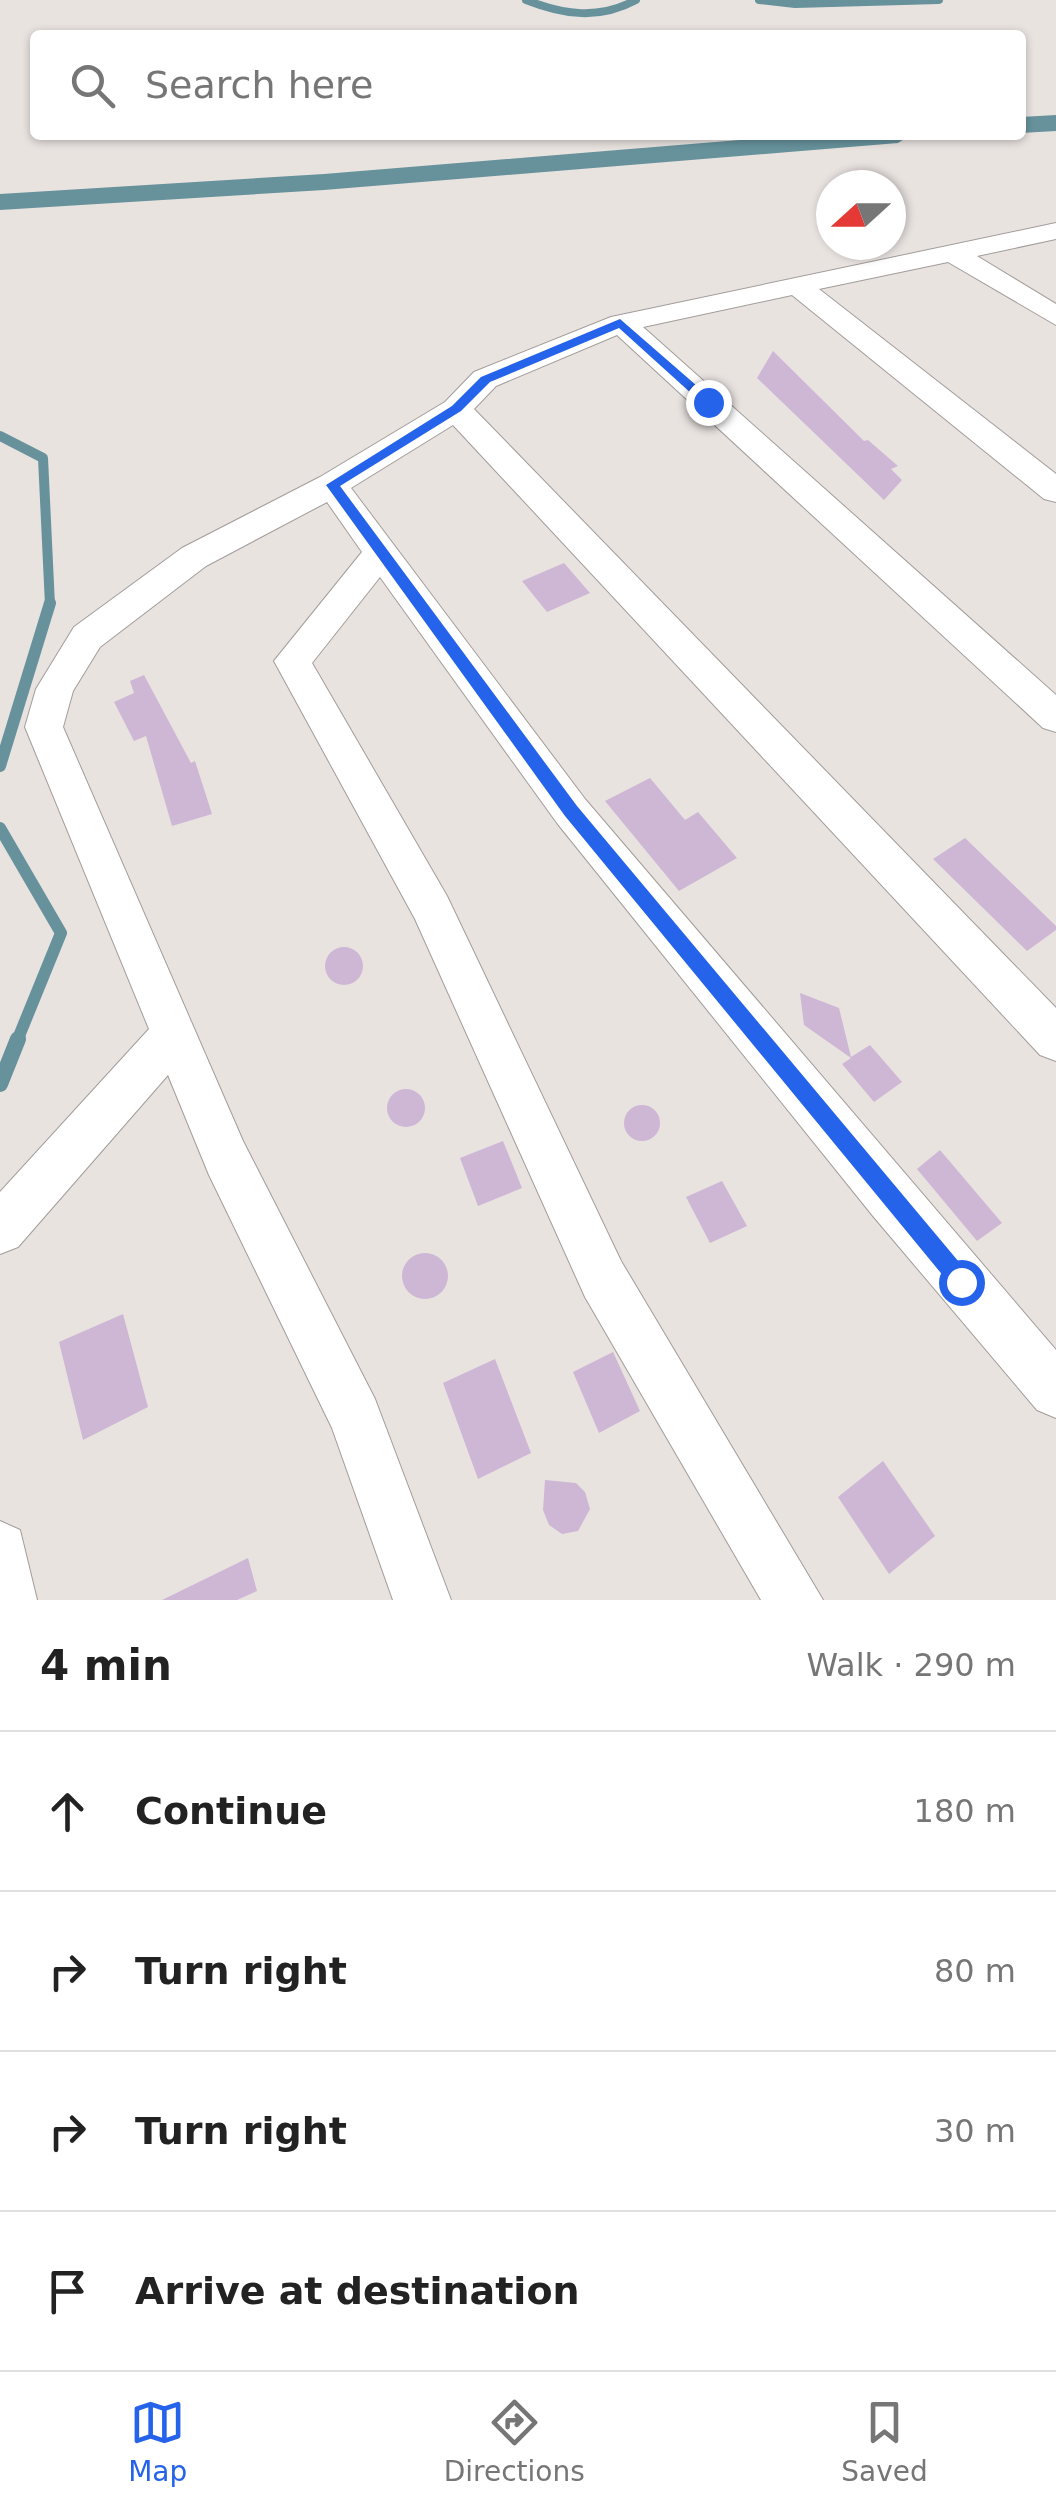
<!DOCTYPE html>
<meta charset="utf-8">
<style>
:root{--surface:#fff;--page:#f2f2f2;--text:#222;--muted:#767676;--line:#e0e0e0;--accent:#2563eb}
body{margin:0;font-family:"DejaVu Sans",sans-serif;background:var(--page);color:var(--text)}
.compass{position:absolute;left:816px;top:170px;width:90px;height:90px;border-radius:50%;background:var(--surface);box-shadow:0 2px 8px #0004;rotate:249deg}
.stop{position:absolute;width:30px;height:30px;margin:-22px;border:8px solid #2563eb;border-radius:50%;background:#fff}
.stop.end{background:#2563eb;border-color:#fff;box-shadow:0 2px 10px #0008}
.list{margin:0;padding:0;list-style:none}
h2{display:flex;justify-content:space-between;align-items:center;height:130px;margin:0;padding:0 40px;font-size:42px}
h2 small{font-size:32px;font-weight:400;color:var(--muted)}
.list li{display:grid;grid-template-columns:65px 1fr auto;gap:30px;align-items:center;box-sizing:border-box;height:160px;padding:0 40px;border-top:2px solid var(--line)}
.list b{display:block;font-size:38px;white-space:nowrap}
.list em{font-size:32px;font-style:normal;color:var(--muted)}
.icon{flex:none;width:55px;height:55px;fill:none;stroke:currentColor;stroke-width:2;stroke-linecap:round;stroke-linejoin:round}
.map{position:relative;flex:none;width:1056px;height:1600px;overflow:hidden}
.search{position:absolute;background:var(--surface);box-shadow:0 2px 8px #0004;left:30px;right:30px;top:30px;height:110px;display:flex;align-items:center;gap:25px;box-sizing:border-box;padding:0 35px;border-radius:10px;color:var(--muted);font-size:38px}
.sheet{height:770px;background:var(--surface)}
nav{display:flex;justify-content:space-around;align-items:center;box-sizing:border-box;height:140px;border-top:2px solid var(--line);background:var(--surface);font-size:28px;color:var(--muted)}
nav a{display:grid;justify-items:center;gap:5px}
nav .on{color:var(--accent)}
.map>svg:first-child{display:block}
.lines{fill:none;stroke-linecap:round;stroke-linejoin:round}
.stream-far3{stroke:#67929c;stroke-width:8}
.stream-far2{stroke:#67929c;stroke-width:10}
.stream-far1{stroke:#67929c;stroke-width:12}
.stream{stroke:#67929c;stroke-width:16}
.canal{fill:#67929c;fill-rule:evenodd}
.building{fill:#ceb6d5}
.minor-casing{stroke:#a29c9a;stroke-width:2}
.minor{fill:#fff;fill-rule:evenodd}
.route{fill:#2563eb}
</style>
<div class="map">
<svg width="1056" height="1600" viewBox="0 0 1056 1600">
<rect width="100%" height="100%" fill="#e9e3e0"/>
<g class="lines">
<path class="stream-far3" d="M526 0C564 15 599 20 636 0
M759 0 795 4 939 0"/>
<path class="stream-far2" d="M0 436 43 458 50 605"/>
<path class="stream-far1" d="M0 766 50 603
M0 828 61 933 17 1041"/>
<path class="stream" d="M0 1084 18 1039"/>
<path class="canal" d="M1056 115V131L1021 133V117Z
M801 135H911L898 143 324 190 0 210V194L324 174Z"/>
</g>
<path class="building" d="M773 351 864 441 868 440 898 466 891 469 902 480 884 500 757 378Z
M564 563 590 593 547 612 522 581Z
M144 675 191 763 195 761 212 814 172 826 146 736 134 741 114 702 134 693 130 681Z
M650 778 685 820 698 812 737 858 679 891 605 801Z
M965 838 1056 926V930L1027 951 933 859Z
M325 966a19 19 0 1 1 38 0a19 19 0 1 1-38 0Z
M800 993 839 1008 851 1057 870 1045 902 1082 874 1102 842 1064 851 1058 804 1025Z
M387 1108a19 19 0 1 1 38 0a19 19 0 1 1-38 0Z
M624 1123a18 18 0 1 1 36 0a18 18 0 1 1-36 0Z
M503 1141 522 1188 478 1206 460 1158Z
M940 1150 1002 1223 977 1241 917 1169Z
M722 1181 747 1226 710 1243 686 1197Z
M402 1276a23 23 0 1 1 46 0a23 23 0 1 1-46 0Z
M123 1314 148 1407 83 1440 59 1342Z
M613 1352 640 1411 599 1433 573 1372Z
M495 1359 531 1453 478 1479 443 1383Z
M883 1461 935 1536 889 1574 838 1497Z
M545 1480 576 1483 585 1492 590 1509 578 1531 562 1534 549 1525 543 1510Z
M248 1558 257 1591 237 1600H162Z"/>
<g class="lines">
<g class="minor-casing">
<path id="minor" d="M1056 223V239L977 256 1056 304V325L948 262 819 289 1056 474V502L1044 499 792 295 643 327 1056 695V732L1043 728 617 335 496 386 474 409 1056 1008V1061L1040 1055 453 425 351 488 585 799 1056 1350V1418L1037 1410 873 1216 557 823 380 577 312 663 447 896 621 1261 823 1600H761L585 1297 415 919 274 661 362 552 327 502 206 566 100 647 73 691 63 727 243 1141 375 1399 451 1600H393L332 1428 209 1175 168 1075 18 1247 0 1254V1192L149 1029 25 727 36 689 74 627 182 548 320 477 445 402 474 372 611 317Z
M0 1521 20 1530 37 1600H0Z"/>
</g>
<use href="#minor" class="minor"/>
</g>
<path class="route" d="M620 319 712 399V404H703L619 328 490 382 461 411 340 486 577 806 969 1274 972 1282 961 1292 954 1289 565 816 326 485 452 406 481 377Z"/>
</svg>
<svg class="compass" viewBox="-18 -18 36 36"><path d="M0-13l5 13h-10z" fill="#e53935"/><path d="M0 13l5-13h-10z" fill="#767676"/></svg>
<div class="stop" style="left:961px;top:1282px"></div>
<div class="stop end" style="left:708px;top:402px"></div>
<div class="search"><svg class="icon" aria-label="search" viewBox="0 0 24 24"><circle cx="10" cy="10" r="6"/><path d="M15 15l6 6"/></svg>Search here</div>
</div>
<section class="sheet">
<h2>4 min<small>Walk · 290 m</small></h2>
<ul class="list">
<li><svg class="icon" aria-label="ahead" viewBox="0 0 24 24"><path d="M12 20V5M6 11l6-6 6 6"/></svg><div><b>Continue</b></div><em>180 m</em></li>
<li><svg class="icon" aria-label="right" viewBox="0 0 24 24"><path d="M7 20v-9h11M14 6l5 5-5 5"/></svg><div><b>Turn right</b></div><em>80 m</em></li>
<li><svg class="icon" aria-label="right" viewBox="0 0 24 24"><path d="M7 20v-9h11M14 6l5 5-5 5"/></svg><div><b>Turn right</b></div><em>30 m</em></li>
<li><svg class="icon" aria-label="arrive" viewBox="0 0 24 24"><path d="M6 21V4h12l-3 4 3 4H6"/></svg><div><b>Arrive at destination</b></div></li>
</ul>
</section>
<nav>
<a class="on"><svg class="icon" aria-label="map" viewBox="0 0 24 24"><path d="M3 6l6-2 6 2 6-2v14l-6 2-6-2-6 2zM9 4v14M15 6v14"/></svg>Map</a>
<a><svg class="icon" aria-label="directions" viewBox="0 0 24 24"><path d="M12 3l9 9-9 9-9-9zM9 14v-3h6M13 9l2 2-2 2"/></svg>Directions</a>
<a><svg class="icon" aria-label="saved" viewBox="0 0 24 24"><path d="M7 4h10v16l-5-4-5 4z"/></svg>Saved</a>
</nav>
